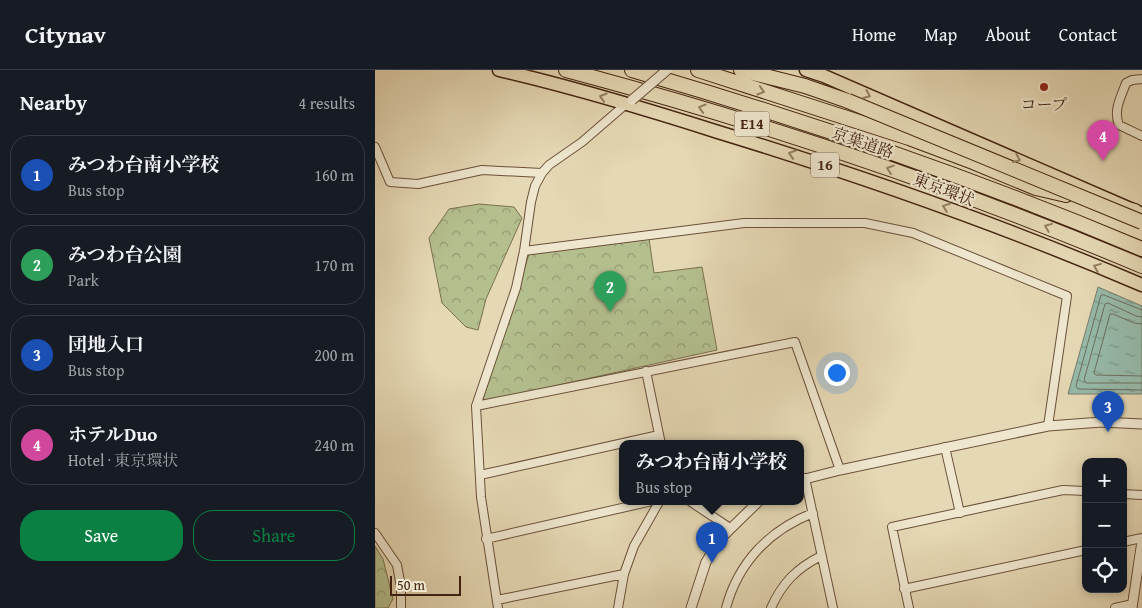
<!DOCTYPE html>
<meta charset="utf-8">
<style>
:root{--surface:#171b24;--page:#242831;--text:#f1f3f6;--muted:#9ea1a6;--line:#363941;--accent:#0b8043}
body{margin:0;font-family:"Gentium Book Plus","Noto Serif JP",serif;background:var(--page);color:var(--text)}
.controls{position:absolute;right:15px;bottom:15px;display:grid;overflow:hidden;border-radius:10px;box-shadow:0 2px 8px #0003}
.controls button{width:45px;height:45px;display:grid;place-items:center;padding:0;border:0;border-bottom:1px solid var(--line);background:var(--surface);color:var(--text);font:25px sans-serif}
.scale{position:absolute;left:15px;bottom:12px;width:71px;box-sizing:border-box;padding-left:5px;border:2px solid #442310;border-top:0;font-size:14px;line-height:18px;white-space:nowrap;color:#442310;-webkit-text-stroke:4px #eee6ce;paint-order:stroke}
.you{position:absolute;left:461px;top:302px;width:18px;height:18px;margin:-12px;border:4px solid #fff;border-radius:50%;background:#1a73e8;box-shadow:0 0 0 8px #1a73e833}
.badge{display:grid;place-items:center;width:32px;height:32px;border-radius:50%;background:var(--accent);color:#fff;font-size:16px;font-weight:700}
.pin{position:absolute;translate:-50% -41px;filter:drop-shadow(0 1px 2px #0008)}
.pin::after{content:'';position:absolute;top:26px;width:18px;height:15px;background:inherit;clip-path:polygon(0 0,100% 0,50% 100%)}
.popup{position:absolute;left:244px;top:370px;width:185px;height:65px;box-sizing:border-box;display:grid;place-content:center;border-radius:10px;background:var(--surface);filter:drop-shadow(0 1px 4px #0005);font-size:16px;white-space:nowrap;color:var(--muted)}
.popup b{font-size:19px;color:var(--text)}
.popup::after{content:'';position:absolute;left:50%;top:100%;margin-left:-10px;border:10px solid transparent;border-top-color:var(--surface)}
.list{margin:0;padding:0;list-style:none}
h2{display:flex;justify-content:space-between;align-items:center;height:65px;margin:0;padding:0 20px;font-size:21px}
h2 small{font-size:16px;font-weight:400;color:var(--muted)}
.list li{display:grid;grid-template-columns:32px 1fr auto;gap:15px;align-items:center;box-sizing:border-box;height:80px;margin:0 10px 10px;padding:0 10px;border:1px solid var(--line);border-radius:20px}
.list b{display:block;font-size:19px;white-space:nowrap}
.list p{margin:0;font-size:16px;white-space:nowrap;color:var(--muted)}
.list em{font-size:16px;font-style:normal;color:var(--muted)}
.actions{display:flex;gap:10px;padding:15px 20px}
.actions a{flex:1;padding:11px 0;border:1px solid var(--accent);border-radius:20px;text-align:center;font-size:18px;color:var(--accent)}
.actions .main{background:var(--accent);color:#fff}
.icon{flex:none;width:28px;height:28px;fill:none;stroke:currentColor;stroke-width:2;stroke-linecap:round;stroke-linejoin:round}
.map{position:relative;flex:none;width:767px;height:538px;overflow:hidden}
header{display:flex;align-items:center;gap:30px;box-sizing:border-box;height:70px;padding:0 25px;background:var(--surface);border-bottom:1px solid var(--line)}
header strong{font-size:24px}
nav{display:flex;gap:28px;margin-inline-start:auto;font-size:18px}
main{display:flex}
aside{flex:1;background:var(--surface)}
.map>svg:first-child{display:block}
.forest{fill:url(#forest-crowns);stroke:#7c714f}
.water{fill:url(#water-ripples);stroke:#757e6c}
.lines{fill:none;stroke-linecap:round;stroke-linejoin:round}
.shore{stroke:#6d6e5d;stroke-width:1}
.minor-casing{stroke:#6c5039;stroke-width:10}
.tertiary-casing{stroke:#6c5039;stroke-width:11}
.trunk-casing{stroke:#442310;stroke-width:15}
.motorway-casing{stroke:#442310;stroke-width:16}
.minor{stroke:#eee6ce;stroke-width:8}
.tertiary{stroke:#eee6ce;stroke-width:9}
.trunk{stroke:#e5d8b4;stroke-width:12}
.motorway{stroke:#e5d8b4;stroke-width:14}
.tertiary-bridge-casing{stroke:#6c5039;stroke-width:11;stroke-linecap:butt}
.motorway-bridge-casing{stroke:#442310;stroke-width:16;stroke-linecap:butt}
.tertiary-bridge{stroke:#eee6ce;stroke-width:9}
.motorway-bridge{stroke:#e5d8b4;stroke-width:14}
.oneway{stroke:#947e62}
.poi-dot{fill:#8f2418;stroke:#eee6ce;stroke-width:2}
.labels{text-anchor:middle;stroke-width:4.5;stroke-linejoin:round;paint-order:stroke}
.shield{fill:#eee6ce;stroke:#775e49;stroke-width:1}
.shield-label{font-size:15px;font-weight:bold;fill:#442310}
.poi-label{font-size:16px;fill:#442310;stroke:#eee6ce}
.street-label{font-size:16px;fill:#442310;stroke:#eee6ce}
</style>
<header>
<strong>Citynav</strong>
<nav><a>Home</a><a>Map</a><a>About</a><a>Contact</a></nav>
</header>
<main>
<aside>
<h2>Nearby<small>4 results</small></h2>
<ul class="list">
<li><span class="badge" style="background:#1a4fb4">1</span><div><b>みつわ台南小学校</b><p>Bus stop</p></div><em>160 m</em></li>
<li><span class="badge" style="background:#2e9e5b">2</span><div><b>みつわ台公園</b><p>Park</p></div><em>170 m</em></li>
<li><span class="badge" style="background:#1a4fb4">3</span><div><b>団地入口</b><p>Bus stop</p></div><em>200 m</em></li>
<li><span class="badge" style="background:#d1479c">4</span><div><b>ホテルDuo</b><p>Hotel · 東京環状</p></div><em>240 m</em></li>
</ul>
<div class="actions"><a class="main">Save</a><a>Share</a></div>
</aside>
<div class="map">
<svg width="767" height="538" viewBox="0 0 767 538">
<defs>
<pattern id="forest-crowns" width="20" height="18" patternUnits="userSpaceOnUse" patternTransform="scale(1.25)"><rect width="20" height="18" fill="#b4bf8e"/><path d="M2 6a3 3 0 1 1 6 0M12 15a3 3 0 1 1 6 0" fill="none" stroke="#949b73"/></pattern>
<pattern id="water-ripples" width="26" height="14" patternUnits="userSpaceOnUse" patternTransform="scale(1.25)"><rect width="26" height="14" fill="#96baaa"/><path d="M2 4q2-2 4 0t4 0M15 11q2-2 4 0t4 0" fill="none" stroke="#7c9789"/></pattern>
</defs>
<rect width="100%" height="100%" fill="#e5d8b4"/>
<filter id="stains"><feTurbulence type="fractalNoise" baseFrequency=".004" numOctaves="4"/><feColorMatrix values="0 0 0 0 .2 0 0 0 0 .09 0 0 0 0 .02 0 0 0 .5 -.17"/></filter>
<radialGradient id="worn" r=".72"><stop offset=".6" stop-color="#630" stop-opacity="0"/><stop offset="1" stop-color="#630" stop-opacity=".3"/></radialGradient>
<path class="forest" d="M104 134 139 137 147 148 111 229 103 260 91 257 67 233 54 168 74 139Z
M274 169 279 203 327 197 342 280 107 332 154 184Z
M0 476 8 489 18 529 13 538H0Z"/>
<path class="water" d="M723 217 767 236V324H693Z"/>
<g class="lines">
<path class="shore" d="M767 240 729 225H726L701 316 703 319 767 320
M767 247 761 246 733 233 730 234 709 310 711 313H767
M767 254 759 253 738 244H735L719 303 721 305 767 306"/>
<g class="minor-casing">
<path id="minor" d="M767 9 757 10 751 13C746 27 738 40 744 55L767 66
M0 77 15 112 43 114 107 100 167 103
M149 181 369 153H490L538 163 692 226 673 356
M271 301 286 374
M101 336 420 272 465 400
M570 377 585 443
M105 405 284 365
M430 408 458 538
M748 424 767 425
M316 432 355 458
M0 463 22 495 26 517V538
M111 469 273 432
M748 472 767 468
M529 519 711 480
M122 530 249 504
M123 538 106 427 101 336 141 218 149 181 156 132 160 116 167 103 174 95 207 72 251 34
M243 538 249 504 259 476 284 432
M351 538C363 493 394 460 438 443
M396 538C407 513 422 498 446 486
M534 538 517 457 688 420 711 421
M740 538 758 534"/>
</g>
<g class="tertiary-casing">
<path id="tertiary" d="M426 410 465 400 673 356 727 352 767 354
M316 538 331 492 345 469 383 432
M757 538 767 471"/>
</g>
<g class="trunk-casing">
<path id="trunk" d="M124 0C198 17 271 39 343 62 487 106 629 156 767 215
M431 0 449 6 767 144"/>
</g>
<g class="motorway-casing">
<path id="motorway" d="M191 0C387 52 580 117 767 196
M257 0C430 50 601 109 767 179
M323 0 534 68 598 92 661 118 691 125
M366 0 430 16 473 31
M736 135 760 141"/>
</g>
<use href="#minor" class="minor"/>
<use href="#tertiary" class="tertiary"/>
<use href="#trunk" class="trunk"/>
<use href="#motorway" class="motorway"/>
<g class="tertiary-bridge-casing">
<path id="tertiary-bridge" d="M257 30 292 0"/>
</g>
<g class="motorway-bridge-casing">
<path id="motorway-bridge" d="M473 31 767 152"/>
</g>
<use href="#tertiary-bridge" class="tertiary-bridge"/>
<use href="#motorway-bridge" class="motorway-bridge"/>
</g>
<defs><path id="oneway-chevron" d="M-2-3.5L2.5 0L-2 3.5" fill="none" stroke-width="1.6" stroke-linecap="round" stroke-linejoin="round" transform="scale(1.25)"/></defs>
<g class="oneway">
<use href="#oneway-chevron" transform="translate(386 21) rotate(17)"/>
<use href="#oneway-chevron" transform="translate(492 25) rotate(23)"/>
<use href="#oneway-chevron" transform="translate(228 27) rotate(-163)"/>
<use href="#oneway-chevron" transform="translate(327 38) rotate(-163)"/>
<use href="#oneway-chevron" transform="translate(417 84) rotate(-162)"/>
<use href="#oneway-chevron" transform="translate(642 89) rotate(23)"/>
<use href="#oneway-chevron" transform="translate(515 99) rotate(-161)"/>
<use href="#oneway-chevron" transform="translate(571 137) rotate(-159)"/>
<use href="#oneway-chevron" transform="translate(673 157) rotate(-158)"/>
<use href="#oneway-chevron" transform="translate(722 197) rotate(-158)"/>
</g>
<circle class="poi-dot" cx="669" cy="17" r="5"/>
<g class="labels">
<g class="shield">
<rect x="359.5" y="41.5" width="35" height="25" rx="4"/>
<rect x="436" y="82.5" width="28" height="25" rx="4"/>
</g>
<g class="shield-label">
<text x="377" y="59">E14</text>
<text x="450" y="100">16</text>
</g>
<g class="poi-label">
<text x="669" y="40">コープ</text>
</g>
<g class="street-label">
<text transform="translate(488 72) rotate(19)" y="6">京葉道路</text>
<text transform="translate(569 119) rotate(21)" y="6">東京環状</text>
</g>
</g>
<rect width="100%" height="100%" filter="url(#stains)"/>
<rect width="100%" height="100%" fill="url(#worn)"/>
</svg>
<div class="controls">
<button>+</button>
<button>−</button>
<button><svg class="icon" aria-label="locate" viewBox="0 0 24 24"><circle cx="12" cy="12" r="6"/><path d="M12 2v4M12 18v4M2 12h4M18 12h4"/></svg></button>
</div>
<div class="scale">50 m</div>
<div class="you"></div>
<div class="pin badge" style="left:337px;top:493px;background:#1a4fb4">1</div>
<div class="popup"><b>みつわ台南小学校</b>Bus stop</div>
<div class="pin badge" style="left:235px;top:242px;background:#2e9e5b">2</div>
<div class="pin badge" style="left:733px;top:362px;background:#1a4fb4">3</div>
<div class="pin badge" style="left:728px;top:91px;background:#d1479c">4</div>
</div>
</main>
